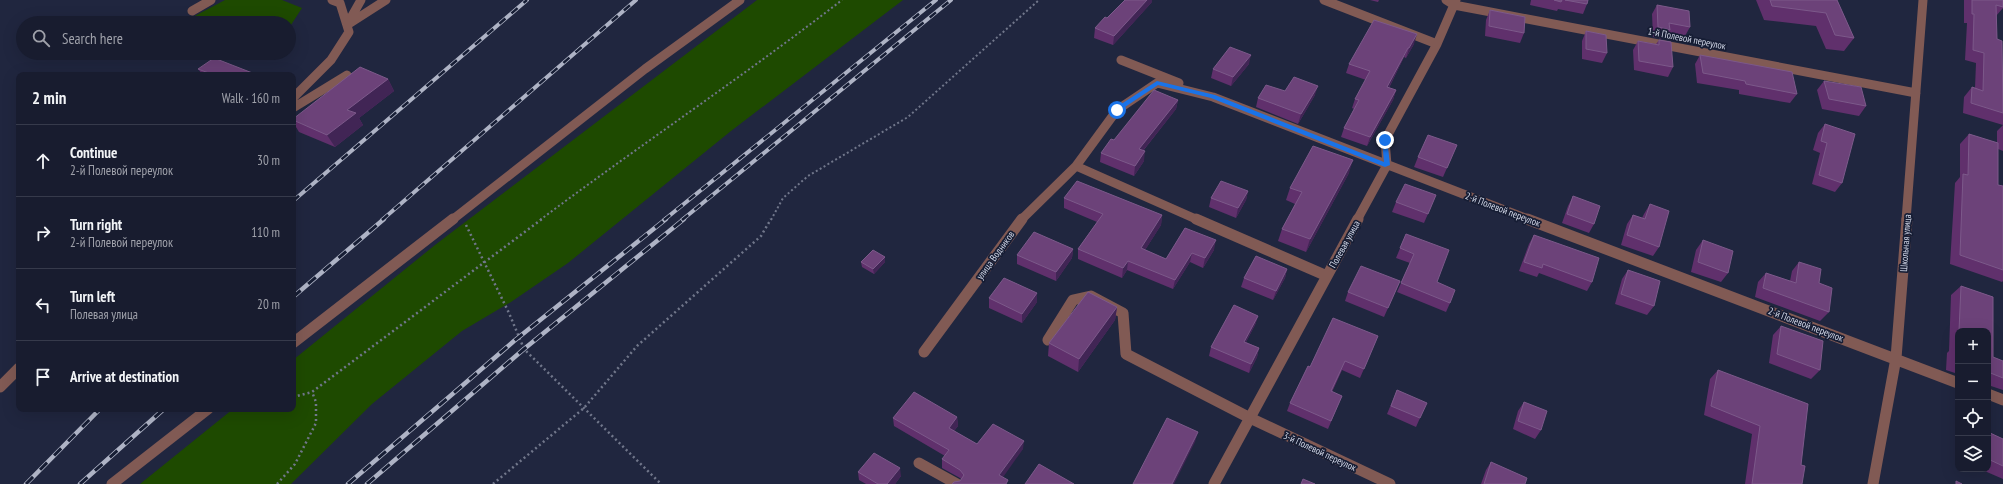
<!DOCTYPE html>
<meta charset="utf-8">
<style>
:root{--surface:#181c2f;--page:#25293b;--text:#f1f3f6;--muted:#9fa1aa;--line:#363a4b}
body{margin:0;font-family:"PT Sans Narrow",sans-serif;background:var(--page);color:var(--text)}
.controls{position:absolute;right:12px;bottom:12px;display:grid;overflow:hidden;border-radius:8px;box-shadow:0 4px 16px #0002}
.controls button{width:36px;height:36px;display:grid;place-items:center;padding:0;border:0;border-bottom:1px solid var(--line);background:var(--surface);color:var(--text);font:20px sans-serif}
.stop{position:absolute;width:12px;height:12px;margin:-9px;border:3px solid #1a73e8;border-radius:50%;background:#fff}
.stop.end{background:#1a73e8;border-color:#fff;box-shadow:0 1px 4px #0008}
.list{margin:0;padding:0;list-style:none}
h2{display:flex;justify-content:space-between;align-items:center;height:52px;margin:0;padding:0 16px;font-size:17px}
h2 small{font-size:13px;font-weight:400;color:var(--muted)}
.list li{display:grid;grid-template-columns:26px 1fr auto;gap:12px;align-items:center;box-sizing:border-box;height:72px;padding:0 16px;border-top:1px solid var(--line)}
.list b{display:block;font-size:15px;white-space:nowrap}
.list p{margin:0;font-size:13px;white-space:nowrap;color:var(--muted)}
.list em{font-size:13px;font-style:normal;color:var(--muted)}
.icon{flex:none;width:22px;height:22px;fill:none;stroke:currentColor;stroke-width:2;stroke-linecap:round;stroke-linejoin:round}
.map{position:relative;flex:none;width:2003px;height:484px;overflow:hidden}
.search{position:absolute;background:var(--surface);box-shadow:0 4px 16px #0002;left:16px;top:16px;width:280px;height:44px;display:flex;align-items:center;gap:10px;box-sizing:border-box;padding:0 14px;border-radius:22px;color:var(--muted);font-size:15px}
.panel{position:absolute;background:var(--surface);box-shadow:0 4px 16px #0002;left:16px;top:72px;width:280px;height:340px;border-radius:8px}
.map>svg:first-child{display:block}
.green{fill:#1e4a00}
.lines{fill:none;stroke-linecap:round;stroke-linejoin:round}
.path-far1{stroke:#71778b;stroke-width:2;stroke-dasharray:2 2.5;stroke-linecap:butt}
.path{stroke:#71778b;stroke-width:2.5;stroke-dasharray:2 3;stroke-linecap:butt}
.minor-far1{stroke:#815a54;stroke-width:9}
.minor{stroke:#815a54;stroke-width:11}
.rail-far1-casing{stroke:#aeb3c5;stroke-width:4}
.rail-casing{stroke:#aeb3c5;stroke-width:4.5}
.rail-far1{stroke:#161d34;stroke-width:2.5;stroke-dasharray:8;stroke-linecap:butt}
.rail{stroke:#161d34;stroke-width:3;stroke-dasharray:10;stroke-linecap:butt}
.wall{fill:#60306c}
.shaded-wall{fill:#412555}
.building{fill:#6c4279;stroke:#7c598a}
.route{fill:#1a73e8}
.labels{text-anchor:middle;stroke-width:3.5;stroke-linejoin:round;paint-order:stroke}
.street-label{font-size:10px;fill:#d1d6e6;stroke:#161d34}
</style>
<div class="map">
<svg width="2003" height="484" viewBox="0 0 2003 484">
<rect width="100%" height="100%" fill="#20263f"/>
<path class="green" d="M225 0H282L302 8 289 28V23H201L191 18Z
M757 0H903L731 131 568 263 511 302 462 331 372 404 291 484H140L233 409H293V360L435 245Z"/>
<g class="lines">
<path class="path-far1" d="M540 220C640 145 744 76 842 0
M771 220 783 198 808 176 908 117 1039 0"/>
<path class="path" d="M466 225 509 313 524 349 661 484
M293 397 312 392 542 219
M277 484 295 464 316 423V402L312 392
M493 484 584 408 637 346 761 236 771 219"/>
<path class="minor-far1" d="M1324 0 1437 44
M1446 0 1454 5 1916 93
M192 11 211 0
M348 23 361 0
M347 25 386 0
M1121 60 1179 83
M293 98 331 60 349 32 340 3 332 0
M293 108 347 75
M1076 166 1198 220
M452 220 645 69 740 0
M1021 220 1076 166 1117 110 1157 83 1213 97 1530 220
M1357 220 1387 165 1385 140 1437 44 1456 0
M1906 220 1923 0"/>
<path class="minor" d="M1196 219 1327 276
M1527 219 1958 383
M1048 340 1073 300 1091 296 1123 313 1126 354 1250 418 1390 484
M293 343 453 219
M924 352 1022 219
M0 387 19 368
M1988 394 2003 400
M919 463 957 484
M112 484 208 409
M1214 484 1358 219
M1873 484 1896 358 1907 219"/>
<g class="rail-far1-casing">
<path id="rail-far1" d="M293 201 527 0
M382 220 636 0
M664 220 936 0
M682 220 951 0"/>
</g>
<g class="rail-casing">
<path id="rail" d="M293 297 384 219
M26 484 100 409
M80 484 164 409
M348 484 514 341 666 219
M367 484 524 349 684 219"/>
</g>
<use href="#rail-far1" class="rail-far1"/>
<use href="#rail" class="rail"/>
</g>
<path class="wall" d="M1370 0H1379L1378 2Z
M1531 0H1588L1587 4 1583 14 1558 9 1557 11 1530 5Z
M1756 0H1837L1854 38 1844 51 1826 49 1816 26 1764 20Z
M1964 0H2003V8L1996 16 1997 39 2002 70H2003V151L1998 149V185L2003 186V281L2002 282 1950 264 1955 183 1960 177V144L1969 134 1997 143V131L2003 125 1963 113 1964 97 1972 87 1975 88 1976 63 1965 60 1967 23H1964Z
M1152 2 1113 45 1094 38 1095 28 1107 18Z
M1657 5 1690 27 1685 36 1668 33 1664 39 1653 37 1652 14Z
M1490 10 1524 33 1520 43 1485 36 1486 20Z
M1586 31 1607 53 1602 63 1582 59V41Z
M1659 40 1673 67 1668 77 1634 70 1633 50 1638 41 1656 44Z
M1414 44 1406 58 1404 57 1389 88 1396 90 1393 100 1367 146 1341 137 1344 128 1354 109 1352 108 1355 99 1366 80 1346 73 1349 64Z
M1700 55 1797 94 1790 103 1739 94V90L1697 83 1695 64Z
M1249 64 1231 86 1211 78 1213 69Z
M198 69 255 75H203Z
M388 79 394 91 359 118 363 125 335 147 299 132 293 122V119Z
M1824 81 1866 106 1859 116 1822 109 1817 90Z
M1285 91 1315 95 1298 124 1256 107 1258 98Z
M1178 100 1176 109 1143 151 1144 161 1134 176 1100 162 1101 153 1114 140Z
M1825 124 1842 183 1835 192 1812 184 1820 153 1813 150 1818 133Z
M1457 145 1443 177 1414 167 1418 157Z
M1349 173 1306 252 1278 241 1282 229 1295 204 1286 200 1290 188Z
M1248 191 1246 200 1236 218 1209 207 1211 198Z
M1436 195 1424 223 1392 212 1396 202Z
M1573 196 1594 224 1589 233 1562 223 1568 206Z
M1064 198 1162 215 1161 225 1145 250 1166 259 1185 228 1214 250 1203 268 1190 262 1173 289 1127 270 1122 278 1078 259V249L1097 222 1064 208Z
M1650 204 1659 247 1653 256 1621 245 1627 224 1633 215 1642 218 1644 214Z
M1406 234 1450 303 1446 312 1397 292 1410 263 1396 258Z
M1534 235 1592 282 1587 291 1539 273 1537 277 1519 271 1529 244Z
M1703 240 1728 273 1721 282 1691 272 1696 250Z
M1073 249 1072 258 1056 281 1017 264V255Z
M861 262H885L874 274 862 267Z
M1799 262 1819 283 1829 312 1820 321 1755 297 1758 282 1766 273 1790 281 1792 271Z
M1287 269 1285 278 1273 300 1241 287 1244 278Z
M1628 270 1654 306 1647 315 1615 304 1622 279Z
M1400 281 1384 317 1345 301 1348 292Z
M1961 286 1993 297V357L2003 361V390L1988 385V331H1958V374L1946 370 1947 353 1949 351 1951 295Z
M1037 293V302L1022 323 989 308V298Z
M1117 307 1115 320 1078 372 1048 356 1049 343Z
M1258 316 1255 325 1246 342 1259 348 1257 357 1249 373 1209 356 1211 347Z
M1781 326 1820 370 1811 379 1769 363 1773 335Z
M1378 336 1360 378 1342 370 1332 392 1342 396 1328 429 1287 411 1290 403 1310 367Z
M1718 370 1801 465 1802 484H1745L1752 434 1704 415 1710 379Z
M1397 390 1420 418 1416 427 1387 414Z
M1524 402 1541 430 1535 439 1513 429 1518 411Z
M957 417 958 426 954 431 977 444 1023 449 960 481 961 479 960 478 942 468V459L945 456 894 426 893 418Z
M1988 432 2003 439V479L1980 469H1988Z
M1491 462 1525 484H1481L1486 470Z
M858 472 901 476 895 484H866L859 480Z"/>
<path class="shaded-wall" d="M1147 0H1152V2L1113 45 1114 36Z
M1417 34 1414 44 1406 58 1409 48Z
M1408 48 1404 57 1384 97 1387 87Z
M1251 55 1249 64 1231 86 1233 77Z
M388 79 394 91 359 118 363 125 335 147 327 135 347 110Z
M1318 86 1315 95 1298 124 1301 114Z
M1396 90 1393 100 1367 146 1370 137Z
M1178 100 1176 109 1137 158 1139 149Z
M1145 151 1144 161 1134 176 1135 166Z
M1353 160 1349 173 1306 252 1310 239Z
M1248 191 1246 200 1236 218 1238 208Z
M1162 215 1161 225 1140 258 1141 248Z
M1216 240 1214 250 1203 268 1205 258Z
M1073 249 1072 258 1056 281V272Z
M1192 253 1190 262 1173 289 1175 280Z
M885 257V262L874 274 873 269Z
M1128 261 1127 270 1122 278 1123 268Z
M1287 269 1285 278 1273 300 1276 291Z
M1037 293V302L1022 323V314Z
M1117 307 1115 320 1078 372 1079 359Z
M1258 316 1255 325 1241 351 1244 342Z
M1259 348 1257 357 1249 373 1251 364Z
M957 417 958 426 949 437V428Z
M1198 432 1195 442 1174 484H1172Z
M1024 441 1023 449 999 483V475Z
M900 468 901 476 895 484H887Z"/>
<path class="building" d="M1125 0H1147L1114 36 1095 28 1105 17 1107 18Z
M1554 0H1562L1561 2Z
M1565 0H1588L1587 4Z
M1770 0H1837L1854 38 1835 35 1826 13 1772 6Z
M1972 0H2003V7L1996 5 1997 39 2002 41 2003 113 1971 103 1972 87 1983 91 1984 53 1973 50 1974 14H1972Z
M1657 5 1689 11 1690 27 1669 23 1670 30 1658 27Z
M1490 10 1525 17 1524 33 1489 26Z
M1374 20 1417 34 1409 48H1408L1387 87 1396 90 1370 137 1344 128 1359 100 1355 99 1370 71 1349 64Z
M1586 31 1606 35 1607 53 1586 49Z
M1659 40 1671 42 1673 67 1639 61 1638 41 1659 45Z
M1230 47 1251 55 1233 77 1213 69Z
M1700 55 1792 72 1797 94 1746 84 1745 81 1703 73Z
M214 58 255 74 253 75H214L198 69Z
M360 67 388 79 347 110 356 113 327 135 293 120V119Z
M1294 77 1318 86 1301 114 1258 98 1266 85 1285 91Z
M1824 81 1861 87 1866 106 1829 99Z
M1154 90 1178 100 1139 149 1145 151 1135 166 1101 153 1111 139 1114 140Z
M1825 124 1855 134 1842 183 1819 175 1827 143 1821 141Z
M1969 134 1998 143V185L2003 186V270L1960 255 1963 174 1968 175Z
M1428 135 1457 145 1447 168 1418 157Z
M1313 146 1353 160 1310 239 1282 229 1302 192 1290 188Z
M1077 181 1162 215 1141 248 1166 259 1185 228 1216 240 1205 258 1192 253 1175 280 1128 261 1123 268 1078 249 1103 214 1064 198Z
M1221 181 1248 191 1238 208 1211 198Z
M1405 184 1436 195 1428 214 1396 202Z
M1573 196 1600 206 1594 224 1567 214Z
M1650 204 1669 211 1659 247 1627 235 1633 215 1645 219Z
M1034 232 1073 249 1056 272 1017 255Z
M1406 234 1449 250 1437 282 1455 290 1450 303 1401 283 1414 254 1400 248Z
M1534 235 1599 258 1592 282 1543 264 1542 268 1524 262Z
M1703 240 1733 251 1728 273 1698 262Z
M873 250 885 257 873 269 861 262Z
M1256 256 1287 269 1276 291 1244 278Z
M1799 262 1821 269 1819 283 1832 288 1829 312 1763 288 1766 273 1796 283Z
M1361 266 1400 281 1388 308 1348 292Z
M1628 270 1660 281 1654 306 1621 294Z
M1004 278 1037 293 1022 314 989 298Z
M1961 286 1993 297V357L2003 361V378L1988 372V331H1959Z
M1088 292 1117 307 1079 359 1049 343Z
M1234 305 1258 316 1244 342 1259 348 1251 364 1211 347Z
M1333 318 1378 336 1364 369 1345 361 1331 391 1342 396 1331 421 1290 403 1308 366 1310 367Z
M1781 326 1823 341 1820 370 1777 354Z
M1957 344 1958 345V361H1956Z
M1718 370 1808 404 1801 465 1805 466 1802 484H1752L1760 426 1711 406Z
M1397 390 1427 403 1420 418 1391 406Z
M914 392 957 417 949 428 977 444 993 424 1024 441 999 475 1008 480 1006 484H952L954 482 960 481 964 475 960 470 942 459 949 450 893 418Z
M1524 402 1547 411 1541 430 1518 421Z
M1167 418 1198 432 1172 484H1133Z
M1988 432 2003 439V466L1988 459Z
M874 453 900 468 887 484H878L858 472Z
M1491 462 1527 478 1525 484H1484Z
M1039 464 1074 484H1025Z
M1303 479 1315 484H1301Z
M1956 481 1962 484H1956Z"/>
<path class="route" d="M1157 81 1215 95 1384 162 1382 140 1387 138 1390 165 1385 167 1211 98 1158 85 1119 111H1115V108Z"/>
<g class="labels">
<g class="street-label">
<text transform="translate(1687 38) rotate(11)" y="4">1-й Полевой переулок</text>
<text transform="translate(1503 209) rotate(21)" y="4">2-й Полевой переулок</text>
<text transform="translate(1905 243) rotate(-86)" y="4">Школьная улица</text>
<text transform="translate(1344 244) rotate(-61)" y="4">Полевая улица</text>
<text transform="translate(995 255) rotate(-54)" y="4">улица Водников</text>
<text transform="translate(1806 324) rotate(21)" y="4">2-й Полевой переулок</text>
<text transform="translate(1320 451) rotate(25)" y="4">3-й Полевой переулок</text>
</g>
</g>
</svg>
<div class="controls">
<button>+</button>
<button>−</button>
<button><svg class="icon" aria-label="locate" viewBox="0 0 24 24"><circle cx="12" cy="12" r="6"/><path d="M12 2v4M12 18v4M2 12h4M18 12h4"/></svg></button>
<button><svg class="icon" aria-label="layers" viewBox="0 0 24 24"><path d="M12 4l9 5-9 5-9-5zM3 14l9 5 9-5"/></svg></button>
</div>
<div class="stop" style="left:1117px;top:110px"></div>
<div class="stop end" style="left:1385px;top:140px"></div>
<div class="search"><svg class="icon" aria-label="search" viewBox="0 0 24 24"><circle cx="10" cy="10" r="6"/><path d="M15 15l6 6"/></svg>Search here</div>
<section class="panel">
<h2>2 min<small>Walk · 160 m</small></h2>
<ul class="list">
<li><svg class="icon" aria-label="ahead" viewBox="0 0 24 24"><path d="M12 20V5M6 11l6-6 6 6"/></svg><div><b>Continue</b><p>2-й Полевой переулок</p></div><em>30 m</em></li>
<li><svg class="icon" aria-label="right" viewBox="0 0 24 24"><path d="M7 20v-9h11M14 6l5 5-5 5"/></svg><div><b>Turn right</b><p>2-й Полевой переулок</p></div><em>110 m</em></li>
<li><svg class="icon" aria-label="left" viewBox="0 0 24 24"><path d="M17 20v-9H6M10 6l-5 5 5 5"/></svg><div><b>Turn left</b><p>Полевая улица</p></div><em>20 m</em></li>
<li><svg class="icon" aria-label="arrive" viewBox="0 0 24 24"><path d="M6 21V4h12l-3 4 3 4H6"/></svg><div><b>Arrive at destination</b></div></li>
</ul>
</section>
</div>
